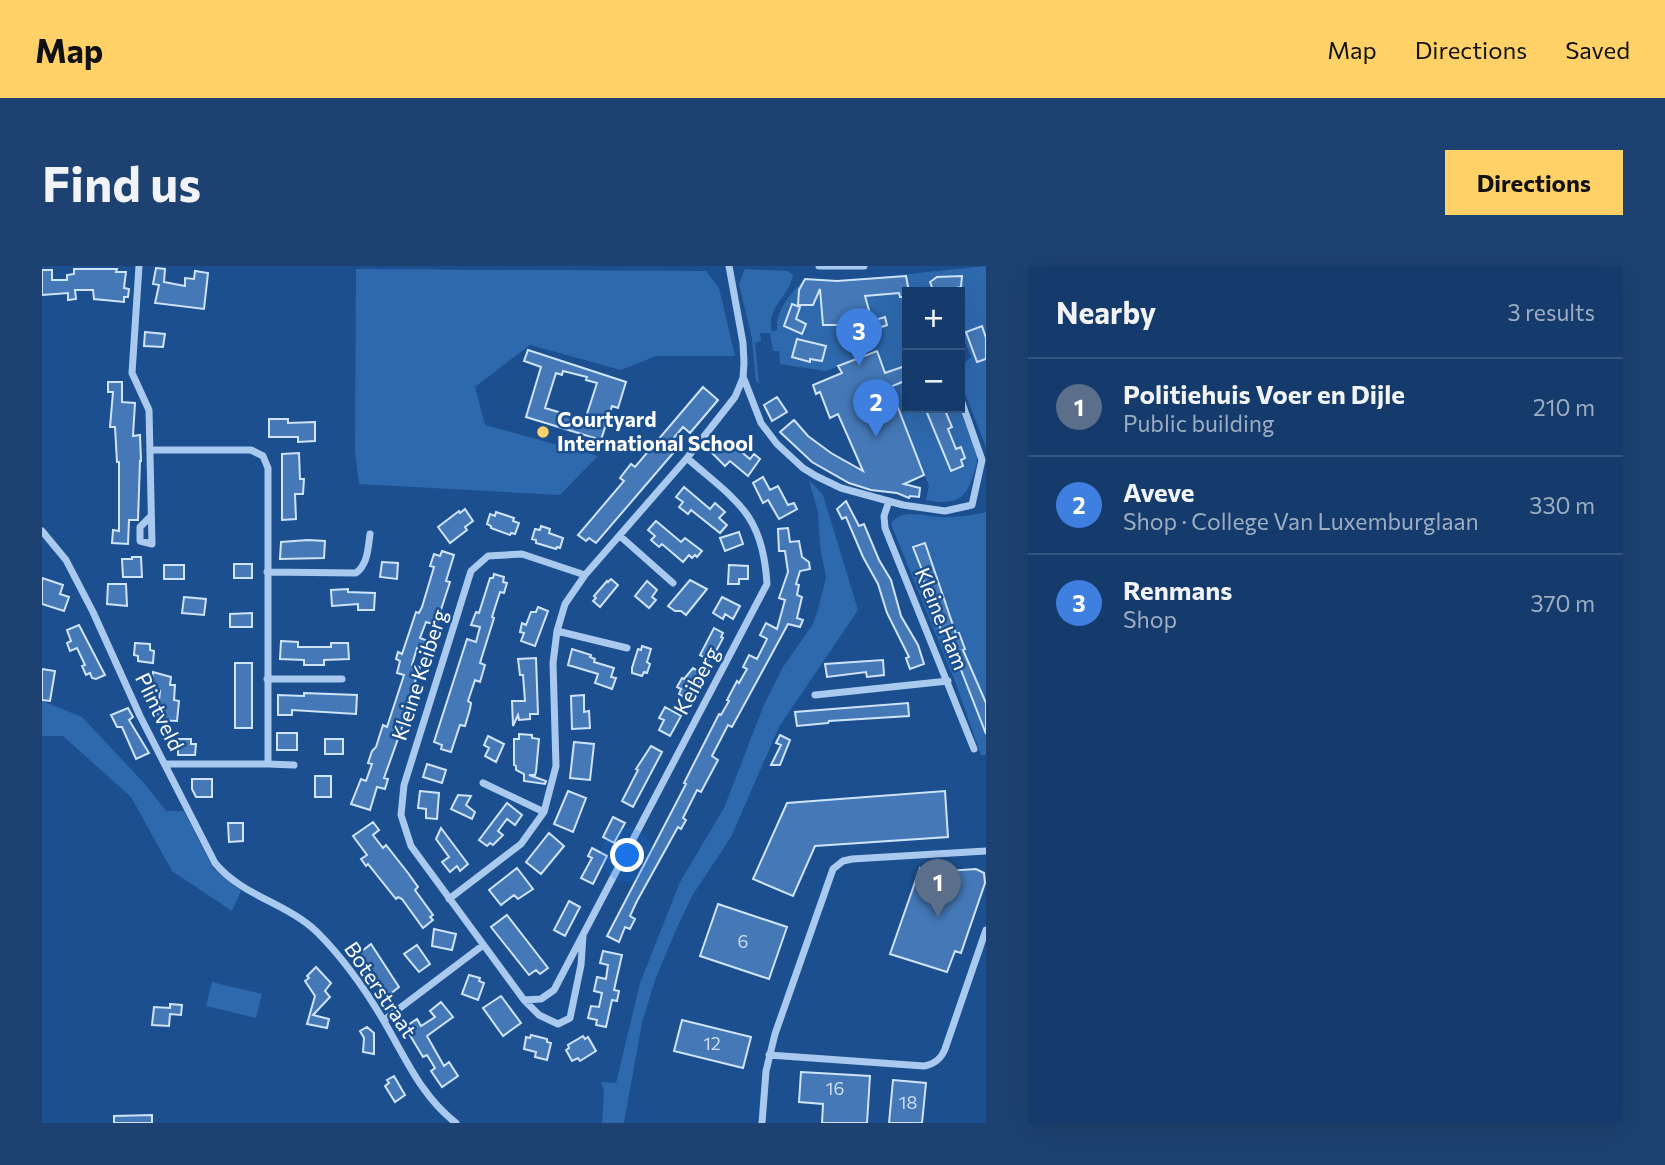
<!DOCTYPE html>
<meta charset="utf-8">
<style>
:root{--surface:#143b6b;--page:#1d4271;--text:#f1f3f6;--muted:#9dadc1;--line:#33557e;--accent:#ffd166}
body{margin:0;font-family:Commissioner,sans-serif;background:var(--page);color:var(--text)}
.controls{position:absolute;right:21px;top:21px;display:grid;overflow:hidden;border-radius:0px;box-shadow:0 7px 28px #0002}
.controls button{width:63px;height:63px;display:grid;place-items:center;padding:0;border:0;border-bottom:2px solid var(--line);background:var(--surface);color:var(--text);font:35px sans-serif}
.you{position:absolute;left:586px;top:590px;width:24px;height:24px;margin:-18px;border:5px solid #fff;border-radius:50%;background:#1a73e8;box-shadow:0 0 0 10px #1a73e833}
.badge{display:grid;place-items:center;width:46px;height:46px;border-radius:50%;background:var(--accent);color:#fff;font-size:23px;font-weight:700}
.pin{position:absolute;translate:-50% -58px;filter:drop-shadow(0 2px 4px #0008)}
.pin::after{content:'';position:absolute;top:37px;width:24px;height:21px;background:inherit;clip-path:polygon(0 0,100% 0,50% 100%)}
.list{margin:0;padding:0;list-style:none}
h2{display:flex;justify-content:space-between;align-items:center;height:91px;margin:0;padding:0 28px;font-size:30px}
h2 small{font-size:23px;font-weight:400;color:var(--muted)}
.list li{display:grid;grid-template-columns:46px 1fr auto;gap:21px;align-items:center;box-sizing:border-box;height:98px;padding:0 28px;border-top:2px solid var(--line)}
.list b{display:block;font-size:26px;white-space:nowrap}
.list p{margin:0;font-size:23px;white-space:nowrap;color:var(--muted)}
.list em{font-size:23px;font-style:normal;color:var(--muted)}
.map{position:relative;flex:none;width:944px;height:857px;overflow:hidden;border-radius:0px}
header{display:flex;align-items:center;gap:42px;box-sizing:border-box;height:98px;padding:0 35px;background:var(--accent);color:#111}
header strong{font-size:33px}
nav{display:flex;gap:38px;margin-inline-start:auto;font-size:24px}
.intro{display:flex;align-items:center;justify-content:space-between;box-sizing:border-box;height:168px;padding:0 42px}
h1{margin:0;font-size:49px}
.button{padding:18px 32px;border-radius:0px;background:var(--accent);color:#111;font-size:24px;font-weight:700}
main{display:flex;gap:42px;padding:0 42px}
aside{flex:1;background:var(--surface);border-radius:0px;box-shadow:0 7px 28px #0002}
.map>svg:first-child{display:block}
.green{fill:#2e69ad}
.building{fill:#4478b7;stroke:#cfe3fa;stroke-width:2;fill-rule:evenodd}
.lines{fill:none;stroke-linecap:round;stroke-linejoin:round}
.street{stroke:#a9c9ee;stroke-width:7}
.poi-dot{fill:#ffd166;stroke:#1b4f8f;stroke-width:2.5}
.labels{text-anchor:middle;stroke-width:5;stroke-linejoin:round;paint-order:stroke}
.number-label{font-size:18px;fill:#d0dded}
.poi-label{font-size:21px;font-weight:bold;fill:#fff;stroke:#1b4f8f;text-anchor:start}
.street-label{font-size:21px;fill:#fff;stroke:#1b4f8f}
</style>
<header>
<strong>Map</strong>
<nav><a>Map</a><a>Directions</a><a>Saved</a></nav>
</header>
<div class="intro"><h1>Find us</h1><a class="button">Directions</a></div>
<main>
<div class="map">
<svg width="944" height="857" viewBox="0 0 944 857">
<rect width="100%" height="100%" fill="#1b4f8f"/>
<path class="green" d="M944 0V181L918 115V101L929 91 924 78 918 80V26H865V142L918 141C924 155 934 173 935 188 936 196 933 203 931 210 923 236 910 239 884 234L887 220 835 85 784 105 738 98 737 85H731L728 67H718L719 75 713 77 717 117 714 116 710 73 697 18 703 3 746 5 751 9C748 30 723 42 730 66L735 64C734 42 749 28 763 13L799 15Z
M314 3 664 5 677 22 693 90H614L579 104 488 79 433 121 443 159 556 190 518 229 317 218 313 185Z
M767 214 781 229 816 344 737 461 689 571 650 630 634 664 613 714 600 757 582 857H560L562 824 559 816 574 817 598 717 638 616 682 542 721 441 741 401 771 358 776 344 784 311 778 280 776 246Z
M944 246V489H939L914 418 849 258C860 241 882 251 898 251 907 252 936 249 944 246Z
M0 435 40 451 102 517 124 545H142L171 602 199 625 190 645 130 605 89 531 21 470H0Z
M170 716 220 728 214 752 164 740Z"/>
<path class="building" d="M114 2 123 3 122 16 143 20V12L152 13 153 5 166 7 162 43 113 37 117 19 111 18Z
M32 3H75L74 6H84L82 22 87 23 86 31H82V36L52 33 51 24H33L34 33 26 34V27L0 29V4H10V14H25V9L32 8Z
M864 10 867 26H865V31H858L857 27 823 30 830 55 843 51 845 59 828 65 830 72 821 75 816 59 804 62 803 59H781L778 23 771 39H756L757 24 763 13 795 15Z
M920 10 919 21 905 24 906 26H892L888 16 895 11Z
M750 38 758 41 754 53 764 58 760 68 742 60Z
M940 60 944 72V93L935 96 924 66Z
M103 66 123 68 121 81 102 80Z
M755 73 784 80 780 95 768 93V96L750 91Z
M486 84 584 116 576 142 570 140 559 174 484 151 499 101 482 95ZM521 105 545 111 544 114 555 117 543 154 503 142 514 107 520 109Z
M835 85 843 107 863 100 865 105V114L848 121 882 209 862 218 878 222 877 231 868 230 867 232 855 227 829 224 807 217 770 196 738 166 752 154 766 170 789 187 821 205 796 148 788 152 778 126 774 128 771 119 800 107 796 100Z
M66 116H80V136L93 137 91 170 98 169 99 195H98L96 254H87L86 278 70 277 71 264 77 265V196H75L73 161H68L71 126H66Z
M661 121 676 134 648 167 641 161 631 173 638 179 554 277 547 272 544 275 536 269 582 215 578 212 589 198 593 201Z
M735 131 745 146 730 155 722 139Z
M883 142H902L910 161 906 163 914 183 919 181 923 192 919 194 921 200 909 205Z
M227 153H246V157L273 156V175L256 176V171H227Z
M677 173 688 183 691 179 708 193 712 188 718 193 706 210 688 195 683 200 667 184Z
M257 187 258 213H262L261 228H253L254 253 240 254V188Z
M721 211 728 224 736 220 746 239 752 237 755 243 737 253 726 234 721 237 711 217Z
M642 221 668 243 673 237 683 246 677 252 685 259 678 267 649 244 646 248 637 241 641 236 634 231Z
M804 235 817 260 822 258 837 294 849 314 859 350 876 379 882 398 868 403 864 392 867 391 845 347 836 318 821 291 804 251 800 253 795 243Z
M423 243 431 255 423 261 425 264 408 277 396 261 417 245 418 247Z
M454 246 472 252 471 255 477 257 473 268 469 267 468 269 449 262V260L445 258 448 248 453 250Z
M614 255 639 276 643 272 660 285 655 291 653 289 650 292 647 289 641 296 620 278 617 281 609 274 613 270 606 264Z
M499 260 508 263 507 267 521 272 518 282 515 281 514 283 494 277V274L490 273 493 263 498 264Z
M746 262 748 276 757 275 760 291 767 296 768 303 758 305 754 318 757 319 755 329 760 331 755 352 761 354 758 361 746 358 690 461 686 459 670 490 676 494 659 526 655 524 641 552 644 554 639 563 636 561 595 635 588 650 593 653 588 663 583 661 577 676 565 670 644 518 642 517 677 448 679 449 687 435 685 434 695 415 697 417 705 403 701 401 707 389 715 393 725 373 718 369 724 357 735 363 743 334 737 332 746 306 743 285H737L736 263Z
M697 266 701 278 683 285 678 272Z
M266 274 283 275 282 292 238 293 239 276Z
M883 277 914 368 917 367 923 383 921 384 944 437V468L903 363 899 364 878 305 880 304 871 281Z
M400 285 412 289 404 315 408 316 394 359 384 356 378 372 386 375 383 385 375 382 370 399 378 401 370 425H373L342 512 346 513 343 523 335 521 328 544 309 538 319 513 324 515 330 498 326 497 330 485 334 481 341 459 345 461 362 409 355 407 358 395 354 393 356 386 360 388 374 346 377 347 380 341 392 301 388 300 392 288 398 290Z
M90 291H99L100 311H81L80 293H90Z
M340 296 356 297 355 313 338 311Z
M192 298H210V312H192Z
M122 299H142V313H122Z
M687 299 706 300V313H697V318H686Z
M452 308 462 311 461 316 465 317 462 327 458 326 450 351 452 352 438 397 443 399 438 416 433 414 426 435 429 437 428 443 423 460 418 459 409 486 399 483 400 479 392 476 425 373 434 376 438 361 429 359 434 346 437 347 448 312H451Z
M0 312 21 319 18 328 27 331 22 345 0 338Z
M569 313 576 319 558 341 551 335 554 332 552 330 565 315 566 316Z
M648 314 665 323 644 349 639 345H633L626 340Z
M605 315 615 324 610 331 614 334 607 342 593 330Z
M66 318H84L85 340 65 338Z
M306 323V326L333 327 332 344H316V338L290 340 289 324Z
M142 331 164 333 162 349 140 347Z
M680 331 698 340 691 353 683 348 681 353 671 347Z
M496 341 506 345 493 380 479 375 482 367 478 366 480 357 484 359 489 346H494Z
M210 347V361H188V348Z
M37 359 63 409 54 413 50 412 48 407 44 409 40 400 43 399 35 382 28 385 25 377 29 375 25 364Z
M672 362 681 367 679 371 681 372 671 391 669 390 667 394 658 389Z
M239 375 256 376V381H289V377H306L307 393 282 394V399H262V394L238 393Z
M93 377 108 378V384L112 385 111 397 96 395V390L92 389Z
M600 380 609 383 605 396 608 398 605 407 602 406 600 410 590 407V402L596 383 599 384Z
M530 383 549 389 548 391 553 393 552 396 572 402 569 411 574 412 570 423 553 417 556 408 526 399Z
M494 392 496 448H488V453L477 454 476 449 471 460 470 435H483L481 409H478L476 393Z
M841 394 842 409 825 411 824 406 785 411 783 398Z
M193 397H210V462H193Z
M651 402 660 407 658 410 660 411 650 430 648 429 646 433 637 428 639 423 635 421 640 412 642 413Z
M0 403 13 405 8 435 0 434Z
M111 406 129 411 128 419H133L132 434 137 435 135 455 115 454 118 425 109 424Z
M262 427 315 429 314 448 250 444V449H236V429L262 430Z
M542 429V446L547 445 548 462 530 463 529 430Z
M866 437 867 450 787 455 786 457 755 460 753 446Z
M623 441 639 450 628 470 617 464 622 454 617 452Z
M86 442 91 451 87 454 107 487 94 493 80 461H75L69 449Z
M235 467H255V484H235Z
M477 468 490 469V472L497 473 494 506 493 509H487L504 515 503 518 482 515V508L474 504V500L472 499V473H477Z
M738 469 748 474 738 499H729L739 479 734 477Z
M446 470 462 478 454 496 443 490 447 482 442 479Z
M136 473H149V478H154L153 489H136Z
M283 473H301V488H283Z
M532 476 552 478 548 514 528 512Z
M609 480 620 486 591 541 580 535 596 504 594 503Z
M385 498 404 504 400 517 381 511Z
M273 510H289V531H273Z
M150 513H170V531H154L150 523Z
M378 525 397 527 395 553 384 552V543L376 542Z
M526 525 544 532 531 566 512 558Z
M903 525 906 571 773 580 751 630 711 613 745 537Z
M416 529 429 530 424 539 433 546 430 553 409 543Z
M465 537 480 549 473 559 465 553 456 565 461 569 451 579 448 577 445 580 437 574Z
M571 551 583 557 572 577 561 571Z
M331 556 337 564 331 569 341 582 344 579 366 607 376 621 373 624 391 649 388 651 391 654 381 662 360 633 356 631 354 633 326 598 324 600 319 593 325 589 311 570Z
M186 557H201V575L187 576Z
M399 562 426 598 418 605 415 600 408 606 400 596 407 591 394 573Z
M507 567 522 580 499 608 484 596Z
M550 582 565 590 551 618 539 612 550 592 546 590Z
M475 602 491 623 476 633 472 629 459 639 447 624Z
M878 602 890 606 934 603 942 607 943 617 919 687 913 685 905 706 848 688Z
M527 635 538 641 523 670 512 664Z
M676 638 745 661 727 713 658 690Z
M465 649 506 702 498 708 494 704 487 709 449 661Z
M392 663 414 668 410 684 390 680Z
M329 678 357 721 347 729 335 718 334 719 320 702 323 700 315 689Z
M375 679 388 698 377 706 362 688Z
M561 685 580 689 572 724 577 725 575 735 570 734 564 761 554 759 555 754 546 752 549 740 557 741 560 727 552 725 555 711 564 713 566 699 558 697Z
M274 701 289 717 283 725 288 731 271 749 287 753 285 762 265 758 273 730 263 715 267 712 265 710Z
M427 709 438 712 437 715 442 717 436 734 420 728Z
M459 730 479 757 461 770 441 742Z
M399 736 411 751 385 770 402 800 407 796 416 810 400 821 389 805 393 802 385 789 381 791 363 761 375 753 379 760 393 751 388 745Z
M128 738 140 739 139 749 128 748 127 760 110 759 112 741 128 742Z
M640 754 709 771 701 802 632 785Z
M325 761 332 767V788L321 786 322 772 318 765Z
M489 769 505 773V776L509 777 505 794 493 791 494 786 482 783 484 771 488 772Z
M541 770 543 773 546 771 554 785 538 795 536 792 530 795 524 784 527 782 526 779Z
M759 806 828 810 825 857H780L781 838 757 836Z
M352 810 363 829 353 836 343 820 347 817 345 814Z
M851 814 884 817 880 857H847Z
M110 849V857H72V850Z"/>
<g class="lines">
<path class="street" d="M97 0 90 107 107 144 110 278 98 275V261L109 250
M777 0H822
M702 113 719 157 735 178 761 202 774 210 799 222 861 239 903 245 930 239 940 194 918 131
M109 184H209L221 190 226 202V498H123
M847 235 842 250 843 262 932 483
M0 265 24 294 51 346 98 450 173 597C200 630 245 637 275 666 300 691 325 726 343 757 364 793 380 831 414 857
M578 270 631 317
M225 306 314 307C326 298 326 282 328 268
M543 309 480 288 446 290 429 305 362 519 359 549 369 580 482 734 499 733 512 724 725 318C721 247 694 235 645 192
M515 365 585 382
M225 413H300
M773 429 906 415
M226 498 252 499
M441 517 502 546
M407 633 479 578 502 546 514 500 511 397 515 365 523 338 543 309 645 192 693 131 701 112 702 97 701 77 687 0
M482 734 497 749 516 758 528 752 539 699 541 670
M342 754 440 680
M727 789 882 800C893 798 899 793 903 783L944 664
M720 857 724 805 733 768 791 603 801 595 810 593 944 585"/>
</g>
<circle class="poi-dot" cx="501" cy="166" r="7"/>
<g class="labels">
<g class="number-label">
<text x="701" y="682">6</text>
<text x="670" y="784">12</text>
<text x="793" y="829">16</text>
<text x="866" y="843">18</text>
</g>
<g class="poi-label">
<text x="515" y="161">Courtyard<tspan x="515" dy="24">International School</tspan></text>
</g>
<g class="street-label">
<text transform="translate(899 353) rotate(68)" y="7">Kleine Ham</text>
<text transform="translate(378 409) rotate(-72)" y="7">Kleine Keiberg</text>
<text transform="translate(655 415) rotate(-62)" y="7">Keiberg</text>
<text transform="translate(117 446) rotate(64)" y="7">Plintveld</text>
<text transform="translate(338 724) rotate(56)" y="7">Boterstraat</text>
</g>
</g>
</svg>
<div class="controls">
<button>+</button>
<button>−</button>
</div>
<div class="you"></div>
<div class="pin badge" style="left:896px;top:651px;background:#5c6f8a">1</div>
<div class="pin badge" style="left:834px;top:171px;background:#3f7fe0">2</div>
<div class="pin badge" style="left:817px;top:100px;background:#3f7fe0">3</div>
</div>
<aside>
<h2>Nearby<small>3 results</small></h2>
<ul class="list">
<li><span class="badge" style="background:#5c6f8a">1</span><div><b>Politiehuis Voer en Dijle</b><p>Public building</p></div><em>210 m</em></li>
<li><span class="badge" style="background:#3f7fe0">2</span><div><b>Aveve</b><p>Shop · College Van Luxemburglaan</p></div><em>330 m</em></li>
<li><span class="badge" style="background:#3f7fe0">3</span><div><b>Renmans</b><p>Shop</p></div><em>370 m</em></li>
</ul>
</aside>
</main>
